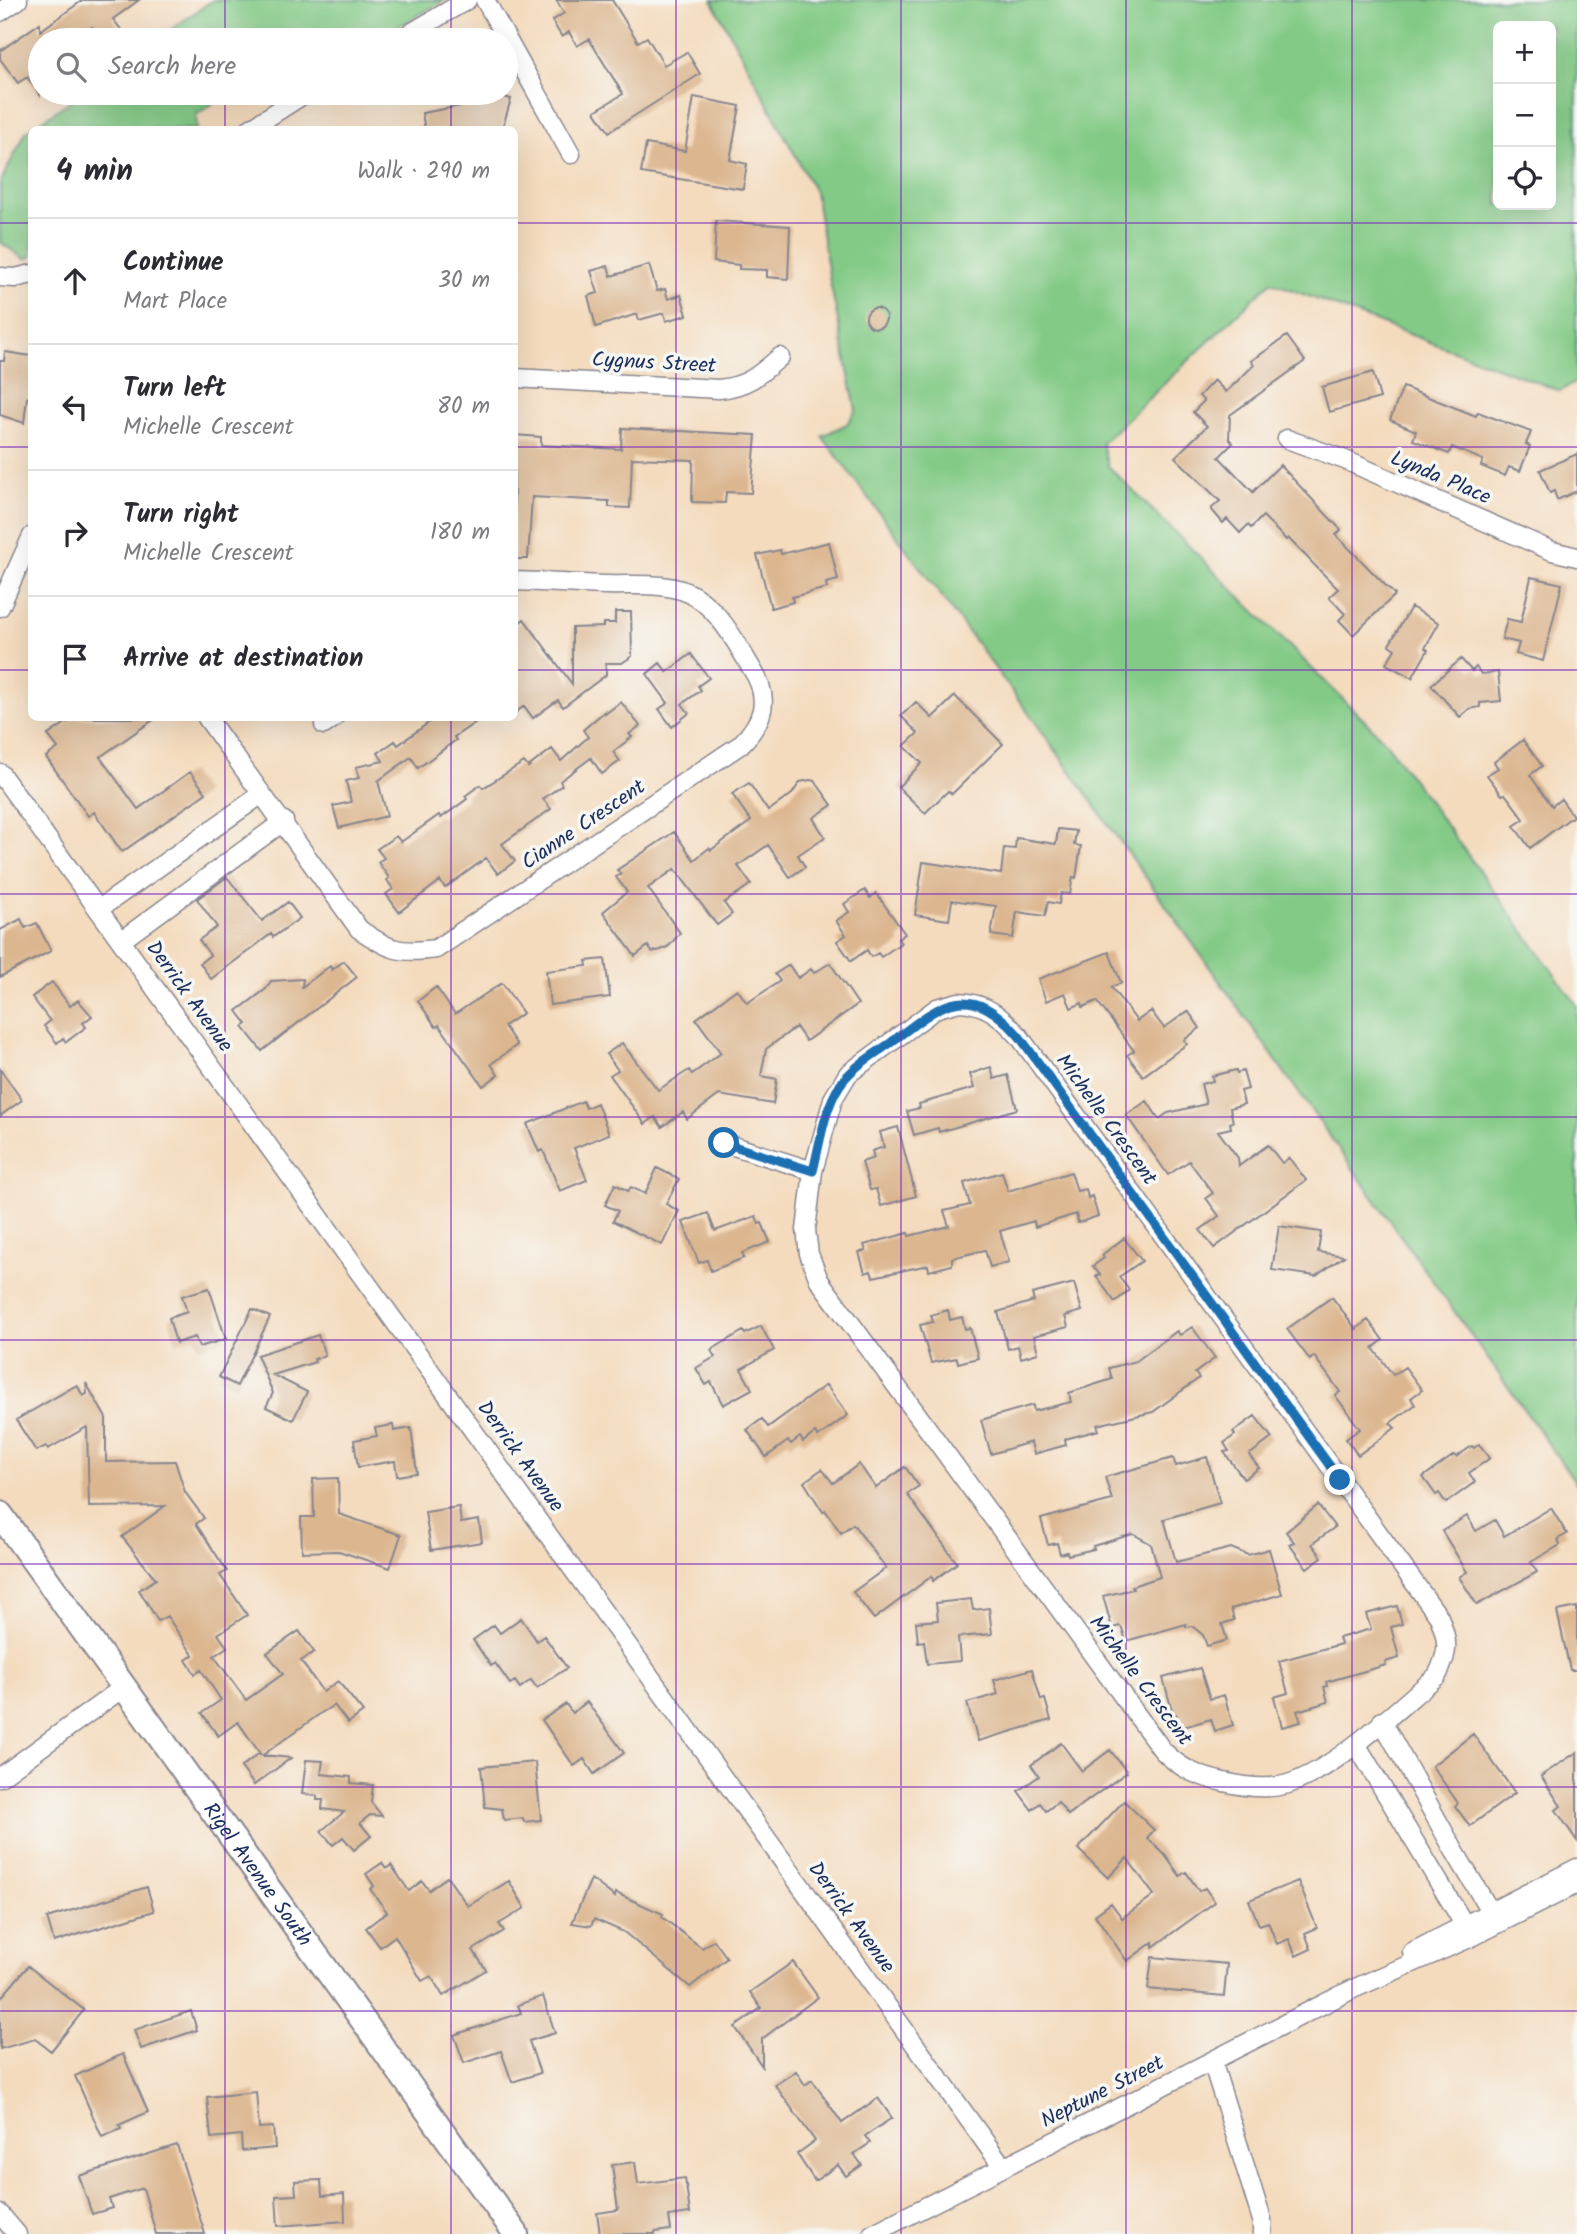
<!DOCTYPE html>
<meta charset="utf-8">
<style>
:root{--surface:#fff;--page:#f7f7f7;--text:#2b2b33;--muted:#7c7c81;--line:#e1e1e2}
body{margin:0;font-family:Kalam,sans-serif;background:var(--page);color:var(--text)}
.controls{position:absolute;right:21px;top:21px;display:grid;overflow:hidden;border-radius:10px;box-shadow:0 7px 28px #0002}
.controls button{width:63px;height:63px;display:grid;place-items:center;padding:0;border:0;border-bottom:2px solid var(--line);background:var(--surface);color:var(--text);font:35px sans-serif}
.stop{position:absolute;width:21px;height:21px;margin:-16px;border:5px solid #1f6fb2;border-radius:50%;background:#fff}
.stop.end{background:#1f6fb2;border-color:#fff;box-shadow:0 2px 7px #0008}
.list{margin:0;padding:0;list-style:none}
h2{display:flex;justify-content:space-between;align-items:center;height:91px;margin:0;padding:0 28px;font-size:30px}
h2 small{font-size:23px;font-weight:400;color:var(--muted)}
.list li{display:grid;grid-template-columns:46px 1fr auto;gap:21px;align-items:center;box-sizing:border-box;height:126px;padding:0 28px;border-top:2px solid var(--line)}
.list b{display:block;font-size:26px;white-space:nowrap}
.list p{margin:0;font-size:23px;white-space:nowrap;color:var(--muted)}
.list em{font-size:23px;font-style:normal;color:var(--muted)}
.icon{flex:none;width:38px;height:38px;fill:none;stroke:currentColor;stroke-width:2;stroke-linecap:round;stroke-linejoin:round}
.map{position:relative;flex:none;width:1577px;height:2234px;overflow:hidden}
.search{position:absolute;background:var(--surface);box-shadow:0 7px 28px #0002;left:28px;top:28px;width:490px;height:77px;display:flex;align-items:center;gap:18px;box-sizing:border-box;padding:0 24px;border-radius:38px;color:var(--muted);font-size:26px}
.panel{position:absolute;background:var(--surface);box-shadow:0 7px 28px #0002;left:28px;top:126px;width:490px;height:595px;border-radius:10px}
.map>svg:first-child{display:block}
.green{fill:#83ca86;stroke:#4f7c72;stroke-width:2;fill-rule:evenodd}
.building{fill:#dbb68f}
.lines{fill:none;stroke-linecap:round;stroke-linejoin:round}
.minor-casing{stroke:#88858e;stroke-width:21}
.secondary-casing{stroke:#88858e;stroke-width:28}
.minor{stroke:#fff;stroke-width:18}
.secondary{stroke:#fff;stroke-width:24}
.route{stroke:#1f6fb2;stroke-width:9}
.grid{fill:none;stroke:#7b2cbf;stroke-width:2;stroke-opacity:0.55}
.labels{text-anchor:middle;stroke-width:7;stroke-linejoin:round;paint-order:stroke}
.street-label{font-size:21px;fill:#1b2f5e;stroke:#f6f6f2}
</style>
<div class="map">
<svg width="1577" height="2234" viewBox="0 0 1577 2234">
<rect width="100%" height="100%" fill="#f6f6f2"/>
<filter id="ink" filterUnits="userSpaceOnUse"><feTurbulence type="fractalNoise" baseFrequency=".0143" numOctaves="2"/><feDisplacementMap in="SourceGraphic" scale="14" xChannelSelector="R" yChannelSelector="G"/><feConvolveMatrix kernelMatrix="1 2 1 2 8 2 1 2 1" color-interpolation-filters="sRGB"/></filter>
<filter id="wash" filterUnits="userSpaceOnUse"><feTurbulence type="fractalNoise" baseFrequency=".00686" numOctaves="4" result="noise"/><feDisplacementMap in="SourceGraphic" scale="28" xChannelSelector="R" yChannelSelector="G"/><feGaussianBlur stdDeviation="1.57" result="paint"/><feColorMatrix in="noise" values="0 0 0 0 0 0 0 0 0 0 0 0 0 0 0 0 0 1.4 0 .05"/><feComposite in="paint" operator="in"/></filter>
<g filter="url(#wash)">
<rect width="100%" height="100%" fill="#f4dbbe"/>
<path class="green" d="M213 0H445L374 40H156Z
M712 0H1577L1576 382 1560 391 1271 282 1102 443 1108 466 1384 740 1577 1005V1484L1041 730 822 436 847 424 856 410 830 281 815 192ZM1498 26H1551V205H1498Z
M82 93H228L196 115 197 129 32 130V257L25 259 0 242V183L26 132Z"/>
<g id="blocks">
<path class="building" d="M83 0H139L113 19 129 40H102L92 27 75 40H40V95L27 77 18 83 0 59V51L40 23V31Z
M556 0H612L638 42 647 37 664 65 687 52 700 74 609 132 595 111 623 94 589 39 577 46 569 32 562 37 552 21 564 13Z
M491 93 511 99 502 130H425L422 113 489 101Z
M694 97 740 106 730 160 747 164 743 189 641 173 646 144 685 151Z
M716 221 790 226 788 279 767 277V270L739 269V265L714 262Z
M649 265 657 291 665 289 668 299 681 295 687 315 666 321 664 313 639 320 637 314 596 327 588 296 598 293 591 271 608 266 611 276Z
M866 318a10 10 0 1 1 20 0a10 10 0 1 1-20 0Z
M1287 336 1305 361 1230 415 1229 439 1233 443 1219 457 1253 492 1280 465 1341 530 1336 535 1395 595 1353 635 1339 620 1345 614 1329 597 1338 589 1288 538 1286 540 1263 516 1251 528 1248 525 1240 533 1227 519 1223 523 1211 509 1220 501 1175 457 1207 426 1193 412 1204 401 1199 396 1214 380 1226 392 1254 365 1251 361Z
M5 352 32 356V394L27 398 24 423 0 415V361H4Z
M1373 372 1380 398 1329 412 1322 387Z
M1403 387 1476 416 1478 412 1531 432 1526 444 1530 446 1520 471 1509 467 1505 476 1481 466 1483 460 1452 447 1449 454 1413 440 1416 431 1390 420Z
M622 428 756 435 751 493 726 492 725 503 692 502 693 460 632 458 630 508 609 507V501L532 497 528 559H514V435L541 437V445L621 449Z
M1577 454V491L1557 500 1554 491 1550 493 1540 470Z
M829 542 838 580 826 583 827 588 792 597 793 602 771 608 757 555 780 550 781 554Z
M1531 577 1562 584 1543 661 1516 654 1519 643 1502 639 1507 619 1521 622Z
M1411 607 1439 623 1425 648 1428 650 1412 678 1386 664 1395 649 1389 645Z
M615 612H631L632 656 622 663H606V675L563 707 558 700 533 718 524 706 514 714V627L524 619 572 684V628L603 627V623H615Z
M691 654 709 678 698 686 701 690 682 704 689 713 672 727 659 709 668 703 647 674 660 663 667 672Z
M1461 659 1472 671 1476 667 1481 674 1498 672 1501 701 1480 703V707L1469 709 1460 717 1431 685Z
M955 696 1003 744 952 794 948 791 925 813 898 787 922 763 904 746 918 733 901 716 916 702 932 718Z
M621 702 640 726 629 734 632 737 613 752 620 761 602 774 591 758 560 781 562 785 543 799 551 809 502 844 515 861 498 874 486 858 445 888 440 881 399 912 386 894 393 889 387 880 389 878 378 862 384 858 377 849 396 836 401 842 439 815 441 818 467 799 465 796 480 785 483 788 524 762 528 767 552 749 561 761 588 737 583 730 605 711V714Z
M73 718H156L100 757 138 809 190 772 206 793 122 852 94 812 88 816 46 757 58 748 48 735Z
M435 718H482L454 737 456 740 418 768 411 757 378 781 387 816 339 828 333 806 351 802 346 781 359 778 356 767 383 761 378 753 395 741 398 745Z
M1523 740 1542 766 1530 775 1552 806 1561 799 1573 816 1530 848 1514 826 1524 819 1505 794 1502 795 1487 775 1498 768 1494 762Z
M810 780 815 781 832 805 813 818 825 837 798 855 805 867 790 877 768 845 738 866 751 884 724 903 732 914 717 925 675 869 648 888 680 933 669 946 661 950 652 952 648 946 635 956 603 912 627 892 616 877 621 874 617 870 674 832 694 860 709 848 711 850 751 821 732 794 749 783 768 811 792 794 800 782Z
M1058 829 1076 831 1074 845 1081 846 1076 878 1073 877 1070 894 1061 893 1059 904 1048 902 1045 916 1017 912 1013 938 991 935 996 906 952 900 949 920 915 915 923 862 1001 874 1004 848 1015 849 1016 838 1056 844Z
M227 877 262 921 288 902 300 918 273 937 271 934 211 979 200 963 210 955 199 940 217 927 197 899Z
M865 890 870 898 876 893 905 934 898 939 901 943 881 957 878 953 871 957 867 950 851 961 837 941 846 935 836 921 849 912 844 904Z
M21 919 25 928 37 923 51 951 0 977V930Z
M1109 952 1121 983 1111 987 1137 1021 1151 1011 1164 1028 1188 1011 1200 1028 1184 1040 1187 1044 1143 1076 1127 1055 1134 1051 1097 1001 1083 1007 1082 1003 1071 1008 1065 993 1046 1001 1038 979Z
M605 959 610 997 550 1005 546 971 587 966 586 961Z
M344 961 357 977 262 1051 243 1027 247 1024 237 1011 266 989 271 981 303 979 302 987 330 966 332 970Z
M830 963 858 1004 806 1041 796 1027 766 1049 761 1076 777 1079 773 1104 719 1095 687 1119 683 1112 662 1127 655 1117 645 1124 610 1075 618 1070 606 1054 622 1043 658 1090 689 1070 692 1074 721 1053 696 1019 737 989 747 1003 780 981 775 974 789 965 798 978 811 969 814 973Z
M52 982 70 1006 78 1000 92 1016 83 1023 86 1027 66 1042 63 1038 57 1043 44 1026 50 1021 32 997Z
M502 983 523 1013 504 1026 517 1045 491 1064 498 1075 483 1086 439 1025 436 1027 418 1001 436 987 455 1014Z
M991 1067 994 1079 1008 1075 1017 1109 939 1132 938 1128 914 1135 907 1111 920 1108 919 1104 974 1088 970 1074Z
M0 1069 22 1100 0 1116Z
M1236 1070 1237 1073 1243 1071 1248 1089 1241 1091 1244 1104 1230 1108 1233 1122 1230 1123 1231 1128 1218 1131 1238 1158 1239 1166 1268 1145 1282 1163 1289 1158 1306 1180 1214 1248 1200 1230 1219 1216 1206 1198 1213 1193 1189 1161 1168 1175 1126 1115 1147 1101 1159 1119 1168 1113 1206 1104 1201 1084 1213 1081 1212 1076Z
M583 1101 586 1108 597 1103 609 1134 574 1148 587 1180 560 1191 543 1150 539 1152 527 1124Z
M898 1127 916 1196 881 1206 876 1189 870 1190 862 1162 874 1158 872 1151 884 1147 880 1132Z
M657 1168 679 1179 666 1204 679 1211 662 1245 613 1221 618 1211 605 1205 615 1184 628 1191 631 1187 645 1194Z
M1002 1172 1008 1191 1071 1172 1077 1191 1086 1189 1088 1198 1092 1196 1098 1216 1078 1223 1076 1214 1035 1227 1034 1221 1000 1231 1009 1262 990 1267 985 1250 952 1258V1265L929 1271 928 1265 873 1277 871 1271 865 1273 859 1252 866 1251 864 1245 908 1233 909 1236 949 1226 944 1211 970 1205 964 1183Z
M708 1213 715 1231 756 1216 759 1224 762 1223 770 1242 742 1253 744 1258 711 1271 707 1260 699 1263 683 1222Z
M1279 1226 1321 1232 1318 1252 1344 1256 1316 1276 1272 1270Z
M1124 1238 1142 1261 1119 1277 1129 1290 1115 1302 1096 1276 1100 1275 1093 1266 1104 1258 1102 1255Z
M1074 1283 1082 1311 1065 1316 1068 1327 1034 1336 1038 1353 1021 1358 1018 1346 1008 1349 998 1312 1034 1301 1032 1294Z
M209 1288 226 1339 199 1347 195 1337 176 1343 169 1318 187 1312 182 1296Z
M1332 1297 1356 1329 1368 1320 1383 1340 1373 1348 1393 1375 1405 1367 1422 1390 1411 1398 1415 1405 1390 1423 1395 1428 1358 1455 1346 1439 1360 1429 1335 1395 1340 1392 1314 1356 1310 1360 1287 1329Z
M252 1309 270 1317 237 1386 219 1377Z
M948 1310 950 1320 962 1317 965 1329 970 1328 978 1358 958 1363 957 1358 931 1363 920 1325 933 1322 931 1315Z
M761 1326 774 1350 741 1369 752 1389 723 1405 711 1382 706 1385 696 1368 715 1357 711 1350 743 1331 745 1334Z
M1192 1327 1215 1358 1195 1373 1199 1378 1153 1412 1097 1425 1099 1430 1065 1439 1066 1445 1034 1454 1031 1442 991 1454 981 1420 1033 1405 1034 1411 1071 1402 1069 1393 1112 1379 1109 1368 1136 1361 1177 1331 1180 1335Z
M318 1335 325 1355 314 1359 315 1362 273 1375 307 1392 293 1420 266 1407 273 1393 257 1355Z
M86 1383 106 1418V1462L175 1461 185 1492 204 1518 196 1524 227 1571 220 1575 247 1615 218 1634 227 1647 214 1656 246 1700 283 1674 267 1653 299 1631 314 1652 301 1661 323 1692 338 1681 363 1712 348 1723 334 1705 321 1713 263 1755 291 1758 254 1785 241 1767 258 1754 261 1755 238 1722 218 1736 202 1713 221 1700 201 1670 195 1674 186 1660 193 1655 167 1616 158 1621 139 1590 156 1579 122 1537 165 1506 89 1507 87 1427 48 1449 46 1446 36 1451 16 1420 77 1385 83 1396 87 1394Z
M826 1385 848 1415 818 1437 815 1433 803 1442 800 1437 791 1444 788 1441 766 1457 747 1430 762 1419 768 1427Z
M1255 1416 1272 1438 1249 1455 1259 1468 1244 1479 1224 1452 1229 1451 1224 1443 1235 1435 1233 1432Z
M393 1425 394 1431 411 1428 417 1473 397 1476 395 1461 358 1467 354 1440 377 1436 375 1428Z
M1479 1444 1490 1458 1469 1473 1475 1482 1446 1503 1439 1493 1436 1495 1423 1477 1454 1455 1456 1457 1472 1446 1474 1448Z
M1207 1457 1220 1503 1164 1519 1176 1562 1231 1548 1248 1555 1269 1549 1282 1594 1231 1609 1234 1620 1222 1624 1227 1640 1207 1646 1203 1635 1192 1626 1186 1627V1624L1126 1641 1122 1628 1120 1626 1112 1628 1103 1596 1133 1589 1132 1586 1160 1577 1151 1544 1133 1534 1093 1546 1094 1549 1068 1555 1067 1552 1060 1554 1057 1543 1048 1545 1041 1519 1112 1500 1105 1477 1173 1458 1176 1466Z
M859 1464 876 1488 905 1467 919 1486 907 1494 957 1563 933 1581 932 1576 874 1619 853 1592 886 1568 853 1524 841 1533 825 1510 823 1512 804 1482 822 1469 833 1483Z
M338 1478 339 1514 401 1535 390 1568 339 1551 302 1552 301 1517H314L313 1479Z
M1318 1505 1335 1527 1312 1544 1322 1557 1307 1568 1289 1544 1294 1542 1286 1532Z
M459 1507 461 1523 479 1520 482 1542 431 1550 425 1512Z
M1551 1508 1567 1534 1558 1539 1560 1545 1531 1562 1537 1572 1477 1605 1459 1577 1467 1572 1442 1531 1467 1516 1476 1531 1495 1520 1504 1536Z
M971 1599 973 1610 989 1608 992 1634 958 1637 960 1661 927 1664 924 1641 918 1642 916 1622 938 1620 936 1603Z
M1397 1606 1402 1624 1391 1627 1399 1658 1385 1662 1386 1665 1326 1682 1327 1686 1324 1687 1328 1702 1297 1711 1301 1722 1282 1727 1274 1697 1288 1693 1279 1661 1341 1644 1339 1638 1371 1629 1366 1614Z
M1577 1607V1670H1570L1557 1611Z
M521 1618 537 1641 544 1636 567 1668 537 1688 531 1680 520 1688 515 1681 510 1684 495 1663 491 1666 473 1640 494 1625 500 1633Z
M1200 1668 1210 1699 1224 1695 1233 1725 1215 1731 1211 1719 1180 1728 1176 1714H1173L1163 1678Z
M1032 1669 1041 1700 1045 1699 1051 1720 978 1741 967 1703 998 1694 994 1680Z
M587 1702 624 1753 594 1774 584 1759 574 1766 542 1720 566 1704 572 1713Z
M1473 1734 1515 1793 1470 1826 1455 1806 1458 1803 1432 1766Z
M1061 1743 1082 1771 1110 1750 1127 1772 1068 1815 1058 1802 1046 1811 1040 1803 1032 1810 1018 1791 1039 1776 1031 1765Z
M1577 1752V1841L1556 1810 1561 1806 1541 1776Z
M306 1760 323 1761 321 1774 351 1777V1783L373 1785 371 1802 382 1816 370 1815 360 1823 371 1836 354 1850 343 1837 333 1845 321 1831 344 1812 322 1809 323 1800H317V1796L302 1794Z
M535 1762 541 1820 524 1822 523 1818 504 1820 502 1809 485 1807 481 1767Z
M1124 1801 1154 1830 1147 1838 1164 1854 1180 1876 1186 1872 1199 1891 1205 1888 1215 1902 1153 1947V1942L1127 1961 1095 1915 1111 1903 1122 1918 1154 1895 1127 1858 1108 1878 1078 1849Z
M382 1863 386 1869 391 1865 409 1891 422 1881 429 1890 447 1877 468 1906 509 1881 525 1908 499 1924 504 1931 473 1950 486 1970 443 1996 431 1976 422 1981 395 1936 380 1947 366 1928 387 1912 370 1889 374 1886 366 1874Z
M591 1879 615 1897 616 1893 663 1914 662 1917 702 1948 714 1940 727 1958 690 1987 624 1932 594 1919 591 1926 572 1923Z
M1298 1881 1317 1928 1305 1933 1311 1949 1296 1956 1289 1939 1277 1944 1268 1922 1259 1925 1249 1900Z
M147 1887 154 1911 54 1942 47 1918Z
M1152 1957 1227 1964 1224 1996 1148 1989Z
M793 1962 818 1997 762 2039V2066L735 2027 761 2008 750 1992Z
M28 1966 84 2010 51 2051 35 2039 0 2049V1999Z
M543 1996 555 2033 529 2041 540 2073 512 2082 501 2051 464 2063 454 2035 521 2013 518 2005Z
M191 2011 197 2030 141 2049 134 2030Z
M123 2054 148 2112 119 2125 121 2129 102 2137 75 2076Z
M796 2071 805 2085 812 2080 842 2123 878 2098 892 2118 865 2136 870 2143 854 2154 862 2165 846 2176 838 2165 815 2181 797 2154 815 2141 775 2085Z
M256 2092 259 2128 273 2127 275 2148 242 2151 241 2135 211 2138 207 2097Z
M177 2145 205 2234H156L143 2188 109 2199 112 2208 92 2214 79 2176Z
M635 2162 638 2184 685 2178 690 2213 669 2216 671 2230 655 2232V2234H600L597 2213 618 2210 612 2165Z
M321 2180 322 2196 344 2194 345 2221 278 2226 276 2196 296 2195 295 2181Z"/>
</g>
</g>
<g filter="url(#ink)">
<use href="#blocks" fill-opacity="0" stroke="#88858e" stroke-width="2"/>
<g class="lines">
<g class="minor-casing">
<path id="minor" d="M485 0 571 154
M0 12 18 0
M399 40 467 0
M248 130 306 93
M0 277 15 278 32 274
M514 378 719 389C748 386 759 375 780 357
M1287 439 1345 460 1552 551 1577 557
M0 607 32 536
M207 718 359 929C389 950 399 954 436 949L740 745C764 721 771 699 752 669 737 644 721 613 696 597 672 581 634 586 606 585 576 584 545 582 514 581
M324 725 334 718
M0 773 1003 2167
M99 909 262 794
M122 940 284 821
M959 1002C986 1003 1001 1016 1019 1036L1439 1617C1449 1642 1449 1652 1437 1676 1398 1708 1335 1770 1288 1784 1268 1790 1245 1787 1224 1782 1199 1777 1181 1769 1163 1751L819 1280 809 1254 806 1230 813 1171 833 1099 848 1074 937 1008Z
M724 1143 813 1171
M1382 1721 1455 1852 1496 1921
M1356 1744 1470 1934
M0 1777 124 1687
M1412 1952 1577 1868
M1212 2061 1262 2220V2234
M0 2214 17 2234
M872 2234 1353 1989 1472 1937 1577 1884"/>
</g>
<g class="secondary-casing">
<g id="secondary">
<path id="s1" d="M0 1514 516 2234"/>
</g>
</g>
<use href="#minor" class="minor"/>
<use href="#secondary" class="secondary"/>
</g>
</g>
<g class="lines" filter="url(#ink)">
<path class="route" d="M724 1143 813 1171C820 1144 824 1109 840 1085 851 1068 872 1056 889 1044 940 1005 967 977 1019 1036L1340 1480"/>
</g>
<path class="grid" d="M225 0V40M451 0V40M676 0V2234M901 0V2234M1126 0V2234M1352 0V2234M225 93V130M451 93V130M0 223H32M514 223H1577M0 447H32M514 447H1577M0 670H32M514 670H1577M225 718V2234M451 718V2234M0 894H1577M0 1117H1577M0 1340H1577M0 1564H1577M0 1787H1577M0 2011H1577"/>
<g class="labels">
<g class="street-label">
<text transform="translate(654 362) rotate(3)" y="7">Cygnus Street</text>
<text transform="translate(1441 477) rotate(23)" y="7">Lynda Place</text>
<text transform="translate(583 824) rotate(-34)" y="7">Cianne Crescent</text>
<text transform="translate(190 996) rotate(54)" y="7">Derrick Avenue</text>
<text transform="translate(1107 1119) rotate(54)" y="7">Michelle Crescent</text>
<text transform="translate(521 1456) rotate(54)" y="7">Derrick Avenue</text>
<text transform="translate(1141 1680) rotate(53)" y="7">Michelle Crescent</text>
<text dy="7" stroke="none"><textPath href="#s1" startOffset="443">Rigel Avenue South</textPath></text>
<text transform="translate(852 1917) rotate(54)" y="7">Derrick Avenue</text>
<text transform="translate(1102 2091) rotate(-27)" y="7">Neptune Street</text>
</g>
</g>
</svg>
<div class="controls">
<button>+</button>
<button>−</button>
<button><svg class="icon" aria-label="locate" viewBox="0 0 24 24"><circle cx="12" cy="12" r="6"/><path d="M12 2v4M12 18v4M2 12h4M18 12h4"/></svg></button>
</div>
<div class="stop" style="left:724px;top:1143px"></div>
<div class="stop end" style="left:1340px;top:1480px"></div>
<div class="search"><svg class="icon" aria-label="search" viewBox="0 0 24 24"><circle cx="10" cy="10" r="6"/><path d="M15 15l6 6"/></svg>Search here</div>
<section class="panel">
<h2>4 min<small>Walk · 290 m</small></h2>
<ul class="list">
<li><svg class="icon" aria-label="ahead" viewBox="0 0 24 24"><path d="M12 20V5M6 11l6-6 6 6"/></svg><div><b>Continue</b><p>Mart Place</p></div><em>30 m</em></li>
<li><svg class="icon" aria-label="left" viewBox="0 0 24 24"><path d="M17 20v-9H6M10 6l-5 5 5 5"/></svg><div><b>Turn left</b><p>Michelle Crescent</p></div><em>80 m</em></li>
<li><svg class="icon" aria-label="right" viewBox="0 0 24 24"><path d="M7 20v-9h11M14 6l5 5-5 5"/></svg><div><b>Turn right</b><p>Michelle Crescent</p></div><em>180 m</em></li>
<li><svg class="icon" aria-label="arrive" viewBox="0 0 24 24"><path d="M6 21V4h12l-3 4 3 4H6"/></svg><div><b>Arrive at destination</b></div></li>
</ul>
</section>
</div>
